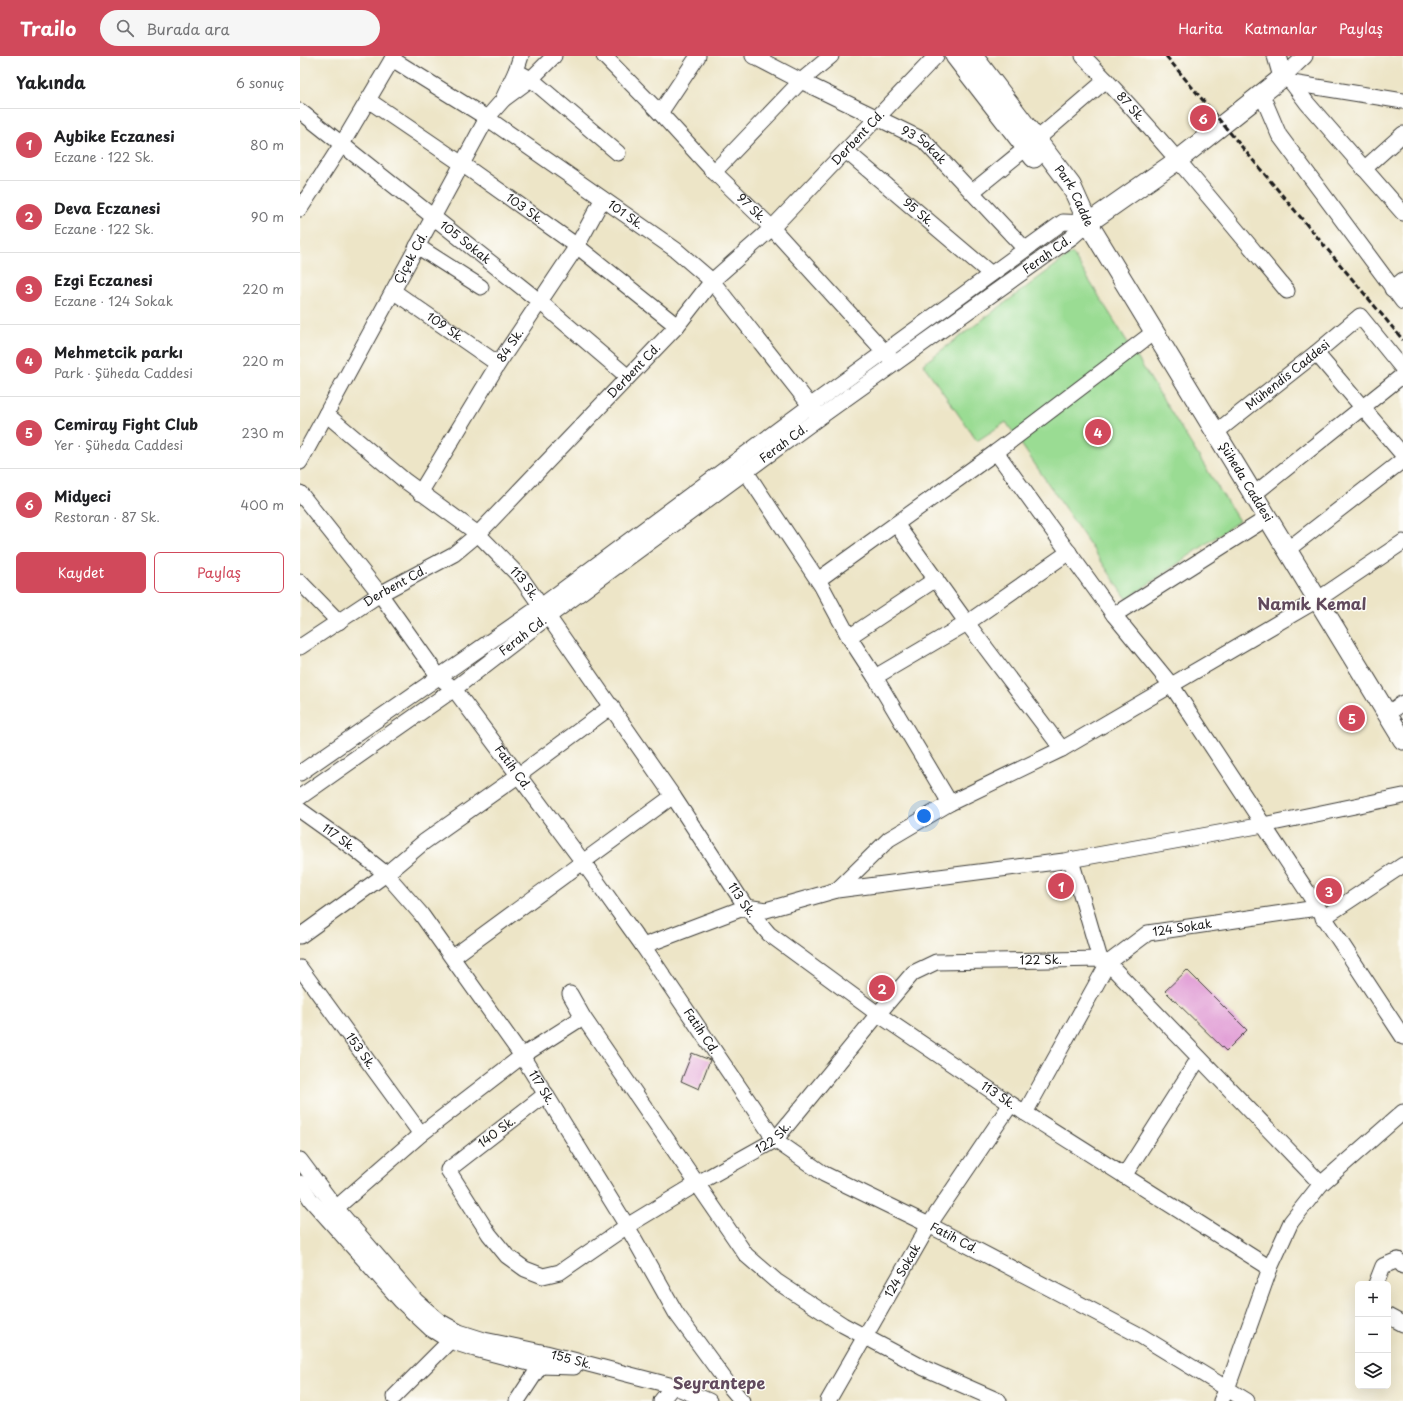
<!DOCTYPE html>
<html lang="tr">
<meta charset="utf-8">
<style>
:root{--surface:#fff;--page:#f6f6f6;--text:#202124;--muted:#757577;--line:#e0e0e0;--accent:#d1495b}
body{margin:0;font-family:"Playpen Sans",sans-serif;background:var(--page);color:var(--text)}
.controls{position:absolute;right:12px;bottom:12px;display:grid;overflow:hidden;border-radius:6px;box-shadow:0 4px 16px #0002}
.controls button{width:36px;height:36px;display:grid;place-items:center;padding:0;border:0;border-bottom:1px solid var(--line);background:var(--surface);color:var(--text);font:20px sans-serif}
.you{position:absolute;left:624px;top:760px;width:14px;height:14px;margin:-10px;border:3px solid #fff;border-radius:50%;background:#1a73e8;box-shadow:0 0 0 6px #1a73e833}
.badge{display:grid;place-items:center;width:26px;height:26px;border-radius:50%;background:var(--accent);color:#fff;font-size:13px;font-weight:700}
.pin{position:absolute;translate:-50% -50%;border:2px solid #fff;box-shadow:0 1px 4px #0006}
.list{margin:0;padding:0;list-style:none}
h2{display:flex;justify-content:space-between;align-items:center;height:52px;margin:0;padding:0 16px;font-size:17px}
h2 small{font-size:13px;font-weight:400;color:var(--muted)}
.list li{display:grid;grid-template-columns:26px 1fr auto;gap:12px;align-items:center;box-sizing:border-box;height:72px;padding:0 16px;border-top:1px solid var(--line)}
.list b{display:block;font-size:15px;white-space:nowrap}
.list p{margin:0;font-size:13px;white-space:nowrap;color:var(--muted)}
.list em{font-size:13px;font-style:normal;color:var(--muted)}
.actions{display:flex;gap:8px;padding:12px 16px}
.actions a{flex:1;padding:9px 0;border:1px solid var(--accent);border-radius:6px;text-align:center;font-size:14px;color:var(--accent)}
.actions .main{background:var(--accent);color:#fff}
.icon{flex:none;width:22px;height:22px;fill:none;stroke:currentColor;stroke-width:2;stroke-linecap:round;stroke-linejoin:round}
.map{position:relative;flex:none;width:1103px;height:1345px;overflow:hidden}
header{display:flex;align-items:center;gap:24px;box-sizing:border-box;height:56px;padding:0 20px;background:var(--accent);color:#fff}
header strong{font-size:19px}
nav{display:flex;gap:22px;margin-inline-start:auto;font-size:14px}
.search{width:280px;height:36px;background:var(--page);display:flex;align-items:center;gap:10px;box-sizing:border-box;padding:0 14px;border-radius:22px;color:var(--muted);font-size:15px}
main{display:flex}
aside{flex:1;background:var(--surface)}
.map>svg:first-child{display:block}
.green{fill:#9adc93;stroke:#5b7c58}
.building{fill:#e2a0d7}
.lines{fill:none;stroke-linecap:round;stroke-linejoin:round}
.minor-casing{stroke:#3b3a36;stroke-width:17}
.major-casing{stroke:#3b3a36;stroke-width:21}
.minor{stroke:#fff;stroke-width:15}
.major{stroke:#fff;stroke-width:19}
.rail{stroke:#1c1c1c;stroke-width:3;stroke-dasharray:6 3;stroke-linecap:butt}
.labels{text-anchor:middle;stroke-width:3;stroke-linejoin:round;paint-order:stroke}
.street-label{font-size:12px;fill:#1c1c1c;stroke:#fdfcf7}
.district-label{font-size:16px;font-weight:bold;fill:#614a5d;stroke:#fdfcf7}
</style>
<header>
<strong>Trailo</strong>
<div class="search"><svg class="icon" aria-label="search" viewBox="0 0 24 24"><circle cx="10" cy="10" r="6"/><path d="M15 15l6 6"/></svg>Burada ara</div>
<nav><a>Harita</a><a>Katmanlar</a><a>Paylaş</a></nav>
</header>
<main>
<aside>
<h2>Yakında<small>6 sonuç</small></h2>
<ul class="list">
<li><span class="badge">1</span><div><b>Aybike Eczanesi</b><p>Eczane · 122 Sk.</p></div><em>80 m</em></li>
<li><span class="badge">2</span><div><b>Deva Eczanesi</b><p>Eczane · 122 Sk.</p></div><em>90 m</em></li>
<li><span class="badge">3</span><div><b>Ezgi Eczanesi</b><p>Eczane · 124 Sokak</p></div><em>220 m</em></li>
<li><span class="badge">4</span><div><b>Mehmetcik parkı</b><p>Park · Şüheda Caddesi</p></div><em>220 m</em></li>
<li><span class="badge">5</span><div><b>Cemiray Fight Club</b><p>Yer · Şüheda Caddesi</p></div><em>230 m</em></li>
<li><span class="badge">6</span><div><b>Midyeci</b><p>Restoran · 87 Sk.</p></div><em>400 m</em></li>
</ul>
<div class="actions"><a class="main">Kaydet</a><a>Paylaş</a></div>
</aside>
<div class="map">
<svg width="1103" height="1345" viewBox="0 0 1103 1345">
<rect width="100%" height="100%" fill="#fdfcf7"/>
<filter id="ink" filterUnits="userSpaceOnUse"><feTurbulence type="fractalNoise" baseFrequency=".025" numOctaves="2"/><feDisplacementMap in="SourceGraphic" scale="8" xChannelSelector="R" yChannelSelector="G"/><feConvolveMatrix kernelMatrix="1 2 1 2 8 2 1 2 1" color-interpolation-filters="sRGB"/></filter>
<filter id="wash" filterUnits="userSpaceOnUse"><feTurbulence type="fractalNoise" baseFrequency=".012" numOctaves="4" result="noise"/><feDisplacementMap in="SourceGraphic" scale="16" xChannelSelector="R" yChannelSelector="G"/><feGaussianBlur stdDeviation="0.9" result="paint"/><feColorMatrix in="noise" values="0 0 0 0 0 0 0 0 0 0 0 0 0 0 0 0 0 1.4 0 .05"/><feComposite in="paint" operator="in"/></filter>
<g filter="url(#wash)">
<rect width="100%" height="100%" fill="#ede5c7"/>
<path class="green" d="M772 197 939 465 827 543 706 366 677 385 623 308Z"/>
<g id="blocks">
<path class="building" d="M1053 649 1063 665 1050 672 1040 658Z
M887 914 947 974 926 995 865 935Z
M392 997 410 1004 399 1033 381 1025Z"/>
</g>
</g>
<g filter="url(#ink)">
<use href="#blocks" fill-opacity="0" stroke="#3b3a36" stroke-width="1"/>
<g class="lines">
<g class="minor-casing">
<g id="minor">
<path id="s1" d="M304 0 360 57 414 116 472 172 591 303"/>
<path id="s2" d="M453 0 501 25 623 84 725 193"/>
<path id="s3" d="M783 0C855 74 921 155 987 235"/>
<path d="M1005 0 983 21 992 27 1007 47 1103 157"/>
<path id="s4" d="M92 3 187 62 376 194 412 225 517 358"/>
<path d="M216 15 231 23 318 97"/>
<path d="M992 27 1103 45"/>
<path d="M962 39 979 79 1103 246"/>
<path d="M204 43 231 23 254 0"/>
<path id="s5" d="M68 44 162 108 277 190 377 270"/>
<path id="s6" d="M0 55 239 245 328 321"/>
<path d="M360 57 398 0"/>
<path id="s7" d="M546 95 691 218"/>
<path d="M1064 113 1103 78"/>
<path d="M414 116 501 25 531 0"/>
<path d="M672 136 736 84 806 24"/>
<path d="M0 153 42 88 94 0"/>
<path d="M117 190 181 231"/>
<path d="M1092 233 1103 224"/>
<path id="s8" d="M93 235 198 308"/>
<path d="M1016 297 1103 399"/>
<path id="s9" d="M26 358 104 424 178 478 222 523 373 740 446 851 469 878 578 958 711 1048 970 1212"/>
<path id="s10" d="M915 377 1016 297 1060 260 1103 313"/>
<path d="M696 396 814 559 872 630 1103 981"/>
<path id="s11" d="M0 406 187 62 202 45 216 15 221 0"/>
<path d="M446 416 521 529 549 581 575 621 650 747"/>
<path id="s12" d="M0 437 80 538 139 621 154 633 283 806 343 890 475 1084 524 1118 629 1169 841 1280 947 1345"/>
<path id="s13" d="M120 437 198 308 277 190 302 144"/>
<path d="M953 439 1103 319"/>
<path d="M596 468 667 567 762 693"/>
<path d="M987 494 1103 404"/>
<path d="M518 524 696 396 854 276"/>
<path d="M0 526 39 566"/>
<path d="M814 559 967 462"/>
<path d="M549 581 636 523"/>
<path id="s14" d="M0 591 80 538 154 498 178 478 377 270 412 225 472 172 636 0"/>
<path d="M575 621 667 567 769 496"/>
<path d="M1087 658 1103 647"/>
<path d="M0 717 241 550 510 350 763 166 788 167"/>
<path id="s15" d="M0 741 154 633 249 560 520 361 772 181 788 167"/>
<path id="s16" d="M0 754 56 794 86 818 121 858 222 1000 327 1170 376 1257 431 1332 442 1345"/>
<path d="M771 804 800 903"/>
<path d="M537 834 589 783 650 747 762 693 1017 544 1103 486"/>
<path d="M1023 862 1103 809"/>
<path d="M0 880 86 818 124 786 219 719 312 650"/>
<path d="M343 890 446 851 466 854 537 834 764 805 963 769 1103 740"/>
<path d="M153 901 373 740"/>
<path id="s17" d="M0 912 121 1078"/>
<path d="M270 938 283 961 446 1199 476 1225 543 1269 624 1312 699 1345"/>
<path id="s18" d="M246 1038 148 1114 189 1178 207 1200 225 1213 243 1220 260 1216 327 1170 398 1127 475 1084 578 958 613 917 636 906 800 903 808 907 1021 1128"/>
<path id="s19" d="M725 1057 808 907 848 877 1017 852"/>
<path id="s20" d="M0 1104 36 1152 116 1245 139 1265 159 1276 184 1284 246 1297 373 1330 409 1345"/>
<path d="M824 1120 899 1002"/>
<path d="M0 1127 11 1144 101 1245 131 1273 150 1285 175 1293 240 1310 274 1311"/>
<path d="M36 1152 121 1078 222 1000 283 961"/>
<path d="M1076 1228 1083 1210 1098 1204 1103 1210"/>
<path d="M1088 1260 1103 1268"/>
<path d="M94 1341 150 1285"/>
<path d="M217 1345 240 1310"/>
<path d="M361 1345 373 1330"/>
<path id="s21" d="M528 1345 629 1169 711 1048"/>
<path d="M921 1345 927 1333 970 1212 991 1166 1021 1128 1103 1056"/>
</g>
</g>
<g class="major-casing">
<g id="major">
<path d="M655 0 734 102"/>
<path id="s22" d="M673 0 771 129 788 167 1103 684"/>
<path d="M788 167 878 104 983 21 977 0"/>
</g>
</g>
<use href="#minor" class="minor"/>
<use href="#major" class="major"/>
<path class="rail" d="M866 0 1103 284"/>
</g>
</g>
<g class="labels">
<g class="street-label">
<text dy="4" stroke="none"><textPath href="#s3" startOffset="70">87 Sk.</textPath></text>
<text dy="4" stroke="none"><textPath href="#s14" startOffset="761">Derbent Cd.</textPath></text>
<text dy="4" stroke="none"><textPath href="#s2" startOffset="193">93 Sokak</textPath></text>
<text dy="4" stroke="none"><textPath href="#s22" startOffset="173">Park Cadde</textPath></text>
<text dy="4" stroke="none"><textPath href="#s1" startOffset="212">97 Sk.</textPath></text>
<text dy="4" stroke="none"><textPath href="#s5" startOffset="191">103 Sk.</textPath></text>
<text dy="4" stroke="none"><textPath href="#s7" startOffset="95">95 Sk.</textPath></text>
<text dy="4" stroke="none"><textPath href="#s4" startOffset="281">101 Sk.</textPath></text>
<text dy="4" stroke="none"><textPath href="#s6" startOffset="211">105 Sokak</textPath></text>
<text dy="4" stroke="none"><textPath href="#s15" startOffset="923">Ferah Cd.</textPath></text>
<text dy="4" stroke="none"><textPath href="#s11" startOffset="232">Çiçek Cd.</textPath></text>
<text dy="4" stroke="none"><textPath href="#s8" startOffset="64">109 Sk.</textPath></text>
<text dy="4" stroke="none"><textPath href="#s13" startOffset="173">84 Sk.</textPath></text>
<text dy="4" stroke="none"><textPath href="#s14" startOffset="437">Derbent Cd.</textPath></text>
<text dy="4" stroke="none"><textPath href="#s10" startOffset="93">Mühendis Caddesi</textPath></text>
<text dy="4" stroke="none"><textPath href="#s15" startOffset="599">Ferah Cd.</textPath></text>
<text dy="4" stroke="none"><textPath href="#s22" startOffset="507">Şüheda Caddesi</textPath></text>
<text dy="4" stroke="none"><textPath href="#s9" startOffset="262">113 Sk.</textPath></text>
<text dy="4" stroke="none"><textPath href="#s14" startOffset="113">Derbent Cd.</textPath></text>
<text dy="4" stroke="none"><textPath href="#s15" startOffset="275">Ferah Cd.</textPath></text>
<text dy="4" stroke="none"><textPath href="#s12" startOffset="348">Fatih Cd.</textPath></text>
<text dy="4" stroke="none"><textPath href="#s16" startOffset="48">117 Sk.</textPath></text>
<text dy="4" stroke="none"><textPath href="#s9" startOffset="646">113 Sk.</textPath></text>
<text dy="4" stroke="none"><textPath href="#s19" startOffset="256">124 Sokak</textPath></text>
<text dy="4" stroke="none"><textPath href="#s18" startOffset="887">122 Sk.</textPath></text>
<text dy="4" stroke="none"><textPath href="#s12" startOffset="672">Fatih Cd.</textPath></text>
<text dy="4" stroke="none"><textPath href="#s17" startOffset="103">153 Sk.</textPath></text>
<text dy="4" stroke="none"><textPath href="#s16" startOffset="372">117 Sk.</textPath></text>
<text dy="4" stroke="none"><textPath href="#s9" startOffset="970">113 Sk.</textPath></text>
<text transform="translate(197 1076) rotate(-37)" y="4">140 Sk.</text>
<text dy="4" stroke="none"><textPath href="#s18" startOffset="540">122 Sk.</textPath></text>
<text dy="4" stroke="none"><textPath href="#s12" startOffset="1008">Fatih Cd.</textPath></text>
<text dy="4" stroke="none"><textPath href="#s21" startOffset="150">124 Sokak</textPath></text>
<text dy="4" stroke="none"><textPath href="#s20" startOffset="352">155 Sk.</textPath></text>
</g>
<g class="district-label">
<text x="1012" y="554">Namık Kemal</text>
<text x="419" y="1333">Seyrantepe</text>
</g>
</g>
</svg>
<div class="controls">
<button>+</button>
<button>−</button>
<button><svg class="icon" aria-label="layers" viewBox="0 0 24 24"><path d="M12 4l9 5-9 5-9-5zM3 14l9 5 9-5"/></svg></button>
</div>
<div class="you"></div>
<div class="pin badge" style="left:761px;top:830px">1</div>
<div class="pin badge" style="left:582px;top:932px">2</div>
<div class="pin badge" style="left:1029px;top:835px">3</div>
<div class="pin badge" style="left:798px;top:376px">4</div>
<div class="pin badge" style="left:1052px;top:662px">5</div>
<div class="pin badge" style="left:903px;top:62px">6</div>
</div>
</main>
